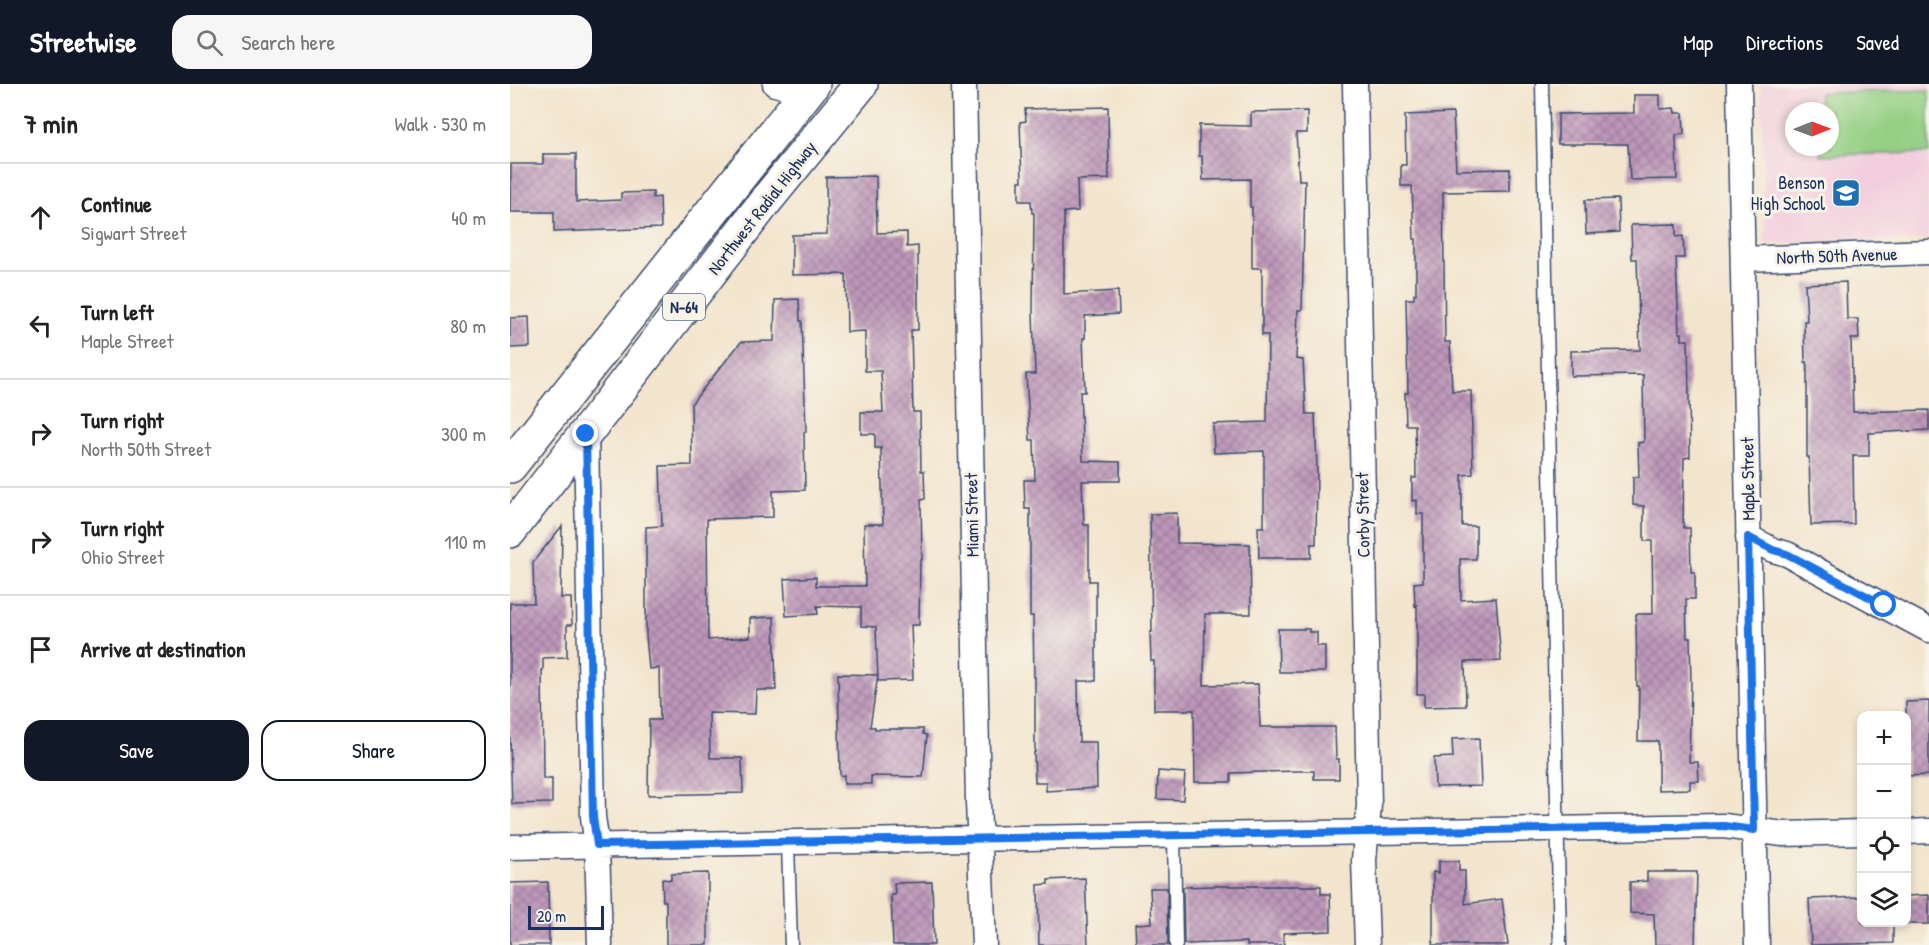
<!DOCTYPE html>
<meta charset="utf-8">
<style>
:root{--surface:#fff;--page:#f6f6f6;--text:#222;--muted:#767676;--line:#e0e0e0;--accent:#111827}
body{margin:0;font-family:"Patrick Hand",sans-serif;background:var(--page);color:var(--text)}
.controls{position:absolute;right:18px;bottom:18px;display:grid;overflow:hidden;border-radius:12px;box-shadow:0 3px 9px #0003}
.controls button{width:54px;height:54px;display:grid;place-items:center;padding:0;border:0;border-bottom:2px solid var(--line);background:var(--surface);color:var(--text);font:30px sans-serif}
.compass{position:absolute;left:1275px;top:18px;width:54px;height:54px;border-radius:50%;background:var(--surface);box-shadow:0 3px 9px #0003;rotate:89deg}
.scale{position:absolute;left:18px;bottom:15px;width:76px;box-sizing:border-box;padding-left:6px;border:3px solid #1b2f5e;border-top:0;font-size:16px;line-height:21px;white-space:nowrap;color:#1b2f5e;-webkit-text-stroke:4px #f7f3e8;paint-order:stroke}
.stop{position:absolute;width:18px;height:18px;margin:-14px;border:4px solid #1a73e8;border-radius:50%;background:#fff}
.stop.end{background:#1a73e8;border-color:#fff;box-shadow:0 2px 6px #0008}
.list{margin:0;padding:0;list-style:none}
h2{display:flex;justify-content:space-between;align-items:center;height:78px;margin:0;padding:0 24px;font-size:26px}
h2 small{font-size:20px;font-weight:400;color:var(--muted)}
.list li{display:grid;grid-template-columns:39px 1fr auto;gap:18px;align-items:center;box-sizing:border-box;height:108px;padding:0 24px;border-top:2px solid var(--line)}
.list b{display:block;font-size:22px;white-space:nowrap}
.list p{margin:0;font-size:20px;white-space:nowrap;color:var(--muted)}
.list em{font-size:20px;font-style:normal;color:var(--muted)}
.actions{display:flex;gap:12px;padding:18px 24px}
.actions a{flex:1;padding:14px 0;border:2px solid var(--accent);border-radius:18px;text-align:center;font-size:21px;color:var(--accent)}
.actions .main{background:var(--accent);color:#fff}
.icon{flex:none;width:33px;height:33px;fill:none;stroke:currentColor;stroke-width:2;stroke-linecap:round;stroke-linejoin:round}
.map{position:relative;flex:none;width:1419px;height:861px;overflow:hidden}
header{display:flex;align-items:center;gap:36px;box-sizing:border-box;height:84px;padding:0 30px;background:var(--accent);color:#fff}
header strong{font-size:28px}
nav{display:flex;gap:33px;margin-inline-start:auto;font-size:21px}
.search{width:420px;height:54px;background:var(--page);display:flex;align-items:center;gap:15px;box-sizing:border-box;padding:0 21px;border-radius:18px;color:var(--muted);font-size:22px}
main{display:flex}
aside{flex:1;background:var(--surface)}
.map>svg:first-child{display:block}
.built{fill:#f3cfde;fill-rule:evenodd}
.pitch{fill:#94cf83;stroke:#587f70;stroke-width:1.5}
.building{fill:url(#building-cross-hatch)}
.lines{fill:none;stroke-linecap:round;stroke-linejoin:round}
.lane-casing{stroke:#3b4a6f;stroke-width:15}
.street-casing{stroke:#3b4a6f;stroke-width:27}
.primary-casing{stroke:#3b4a6f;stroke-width:36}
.lane{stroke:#fff;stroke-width:12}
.street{stroke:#fff;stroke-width:24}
.primary{stroke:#fff;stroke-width:33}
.route{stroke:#1a73e8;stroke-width:8}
.labels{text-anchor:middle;stroke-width:6;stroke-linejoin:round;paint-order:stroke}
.shield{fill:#f7f3e8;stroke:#5d6a87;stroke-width:1.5}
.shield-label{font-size:16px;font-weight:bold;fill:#1b2f5e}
.poi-label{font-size:18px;fill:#1b2f5e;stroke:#f7f3e8;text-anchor:end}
.street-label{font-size:18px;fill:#1b2f5e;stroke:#f7f3e8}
</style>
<header>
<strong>Streetwise</strong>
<div class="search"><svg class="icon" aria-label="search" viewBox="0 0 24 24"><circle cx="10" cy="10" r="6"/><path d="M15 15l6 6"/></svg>Search here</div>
<nav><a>Map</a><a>Directions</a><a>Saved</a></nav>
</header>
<main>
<aside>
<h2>7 min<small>Walk · 530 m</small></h2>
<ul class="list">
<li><svg class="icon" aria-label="ahead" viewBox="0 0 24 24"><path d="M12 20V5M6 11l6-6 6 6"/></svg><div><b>Continue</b><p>Sigwart Street</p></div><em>40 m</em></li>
<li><svg class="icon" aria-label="left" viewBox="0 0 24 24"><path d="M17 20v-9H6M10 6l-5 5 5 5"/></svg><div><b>Turn left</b><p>Maple Street</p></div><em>80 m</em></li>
<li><svg class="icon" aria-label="right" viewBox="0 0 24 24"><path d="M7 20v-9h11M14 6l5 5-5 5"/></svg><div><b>Turn right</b><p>North 50th Street</p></div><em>300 m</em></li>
<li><svg class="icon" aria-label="right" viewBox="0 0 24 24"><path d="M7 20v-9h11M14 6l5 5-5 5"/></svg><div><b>Turn right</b><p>Ohio Street</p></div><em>110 m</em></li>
<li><svg class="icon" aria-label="arrive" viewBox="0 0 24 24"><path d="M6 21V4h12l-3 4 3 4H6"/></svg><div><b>Arrive at destination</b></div></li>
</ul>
<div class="actions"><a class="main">Save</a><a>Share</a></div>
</aside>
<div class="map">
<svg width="1419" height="861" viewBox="0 0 1419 861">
<defs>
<pattern id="building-cross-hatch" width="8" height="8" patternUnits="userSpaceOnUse" patternTransform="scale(1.5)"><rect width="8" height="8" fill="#be97b9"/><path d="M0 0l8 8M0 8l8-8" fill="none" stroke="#9a7c9a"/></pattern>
</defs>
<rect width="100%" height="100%" fill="#f7f3e8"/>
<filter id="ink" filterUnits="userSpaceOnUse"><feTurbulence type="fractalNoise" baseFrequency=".0167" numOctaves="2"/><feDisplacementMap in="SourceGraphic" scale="12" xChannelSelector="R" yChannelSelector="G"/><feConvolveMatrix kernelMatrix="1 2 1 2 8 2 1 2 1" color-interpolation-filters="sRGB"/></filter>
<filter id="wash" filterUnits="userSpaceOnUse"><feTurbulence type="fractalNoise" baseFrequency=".008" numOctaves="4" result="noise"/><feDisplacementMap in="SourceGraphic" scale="24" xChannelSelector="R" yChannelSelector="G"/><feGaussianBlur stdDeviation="1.35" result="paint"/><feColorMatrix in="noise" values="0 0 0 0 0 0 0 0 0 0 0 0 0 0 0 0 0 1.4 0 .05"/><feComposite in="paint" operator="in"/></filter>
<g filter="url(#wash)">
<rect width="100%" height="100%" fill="#f3e5cd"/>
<path class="built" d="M1251 0H1419V155L1255 160ZM1284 27H1320V63H1284Z"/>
<path class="pitch" d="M1419 6V69L1310 71V63H1320V27H1309V9Z"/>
<g id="blocks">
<path class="building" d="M1124 11H1150V25L1164 24 1165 29H1173L1174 50 1166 51 1167 95 1120 96 1118 60H1048V30L1124 29Z
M598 23 599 95 567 96 568 127 554 128V210L608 207 609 230 575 232V254H573L575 308H570L573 377 610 378V397H572L574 441H579V497H586V597H568L569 658H586L587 704 536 707V698H525L524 668H525V593H524L523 532H520V425H515L514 396H525L524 356H520L516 290H525L523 229 524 129H522L521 117H509V97H512L510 38 516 37 515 25Z
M797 27V49H786L789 96H795L792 226H788L786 275 793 276 796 330H805L807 384 806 460H801V474H749L748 443H754V367L704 369 703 340 757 338 758 251H752V184H742V123H740V95L693 96 692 72H689V41L741 42V28Z
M943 29 946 86 1000 85V107L933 108 935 258H940L942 307H961L963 390 952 391V442H966V475H950L951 516 986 514 991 577 955 578 956 622 914 623V610H907V521L905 522 904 499 913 498V430H907V416L902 417V394H906L905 341H896L895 309H898L896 215H904V210H906V155H904L902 102H891V81H896L895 31Z
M33 70H66V118L111 116V109L143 108V114L150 113 151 144 44 148V128H0L1 80H33Z
M366 92 367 149 397 148V163L408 162V246H401L403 328H410L411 387H414L415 415 411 416 412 476H410L409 541H401L403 596 368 597 366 543 351 542V523L307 522 308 530 276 532 274 495 306 493V502H355L354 440H373L371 364H365V350H351V328H373L371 287H355V247L337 248 336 190 282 191V151L317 150 316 93Z
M1108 115 1109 148 1076 150 1075 116Z
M1166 140V153L1173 152 1174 174H1166L1169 249H1172V256H1178L1180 373 1174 374 1173 438 1174 444H1180L1181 488H1185V515H1176L1177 554H1180L1181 599 1179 678H1188L1189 697H1180V705L1148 706V657H1128L1129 602H1127L1126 530H1143L1142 457H1134V422L1123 421V393H1129L1128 359 1134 358 1133 291 1061 292V267L1130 266 1127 175H1122L1121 141Z
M1336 198 1337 235H1348L1349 255H1341L1343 328 1419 326V346L1359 349V372H1343L1344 440 1301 441 1299 373H1297V278H1295L1294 237H1297L1295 200Z
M289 215 290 237H292L296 348H294L295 406 263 407V433L197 435 198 556 240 553V534L264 533 266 606H246L245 630 199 629 200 674H232L233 709 138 711 139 636H150L149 584 139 585 136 551V443L152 442 150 382 182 381 181 320 231 258 264 257 265 216Z
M19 233 20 263 0 264V234Z
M667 429V459L740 460 741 530H695L694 601 748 600 750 643H825L826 675H829V695H804V687H787L721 689V698H685L684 626H644V577H641L640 548H642L640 430Z
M52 442 51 514H61L62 541H57V573L33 574V586H32L33 695H42V719L2 720 0 655V519H24L23 478Z
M768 545H799V548H807V562H815V588H769Z
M328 590 368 591 360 643H365V645H413V650L417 651 413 693 361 692V700H334V691L330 692Z
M1419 617V691L1396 692V618Z
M969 654 971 702 925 703 924 674 943 673 942 655Z
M648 687 675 689 673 716 647 715Z
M929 777H949V787H955V820L992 815 998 861H923V788L929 789Z
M1137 788H1187L1185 861H1145L1144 830 1120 829V798L1137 797Z
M198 789V861H156V817H153L152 795 161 796V790Z
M575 794 578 861H529L528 801 538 800V796Z
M38 798 39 861H0V799Z
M422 798 424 861H383L381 811H385L384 799Z
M704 802H811V810H820L821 847 773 849 774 861H737V858L674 860 673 803Z
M640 804H657L658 861H626L625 840 642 839Z
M1419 811V840H1396V812Z
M1352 813V838H1383V859L1301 861 1299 815Z"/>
</g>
</g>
<g filter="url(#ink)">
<use href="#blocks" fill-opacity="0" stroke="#3b4a6f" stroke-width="1.5"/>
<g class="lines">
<g class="lane-casing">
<path id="lane" d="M1032 0 1050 861
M664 752 666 861
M278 759 281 861"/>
</g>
<g class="street-casing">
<path id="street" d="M265 0 297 8
M454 0 468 718 474 861
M845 0 859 721 854 776 857 861
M1229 0 1247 861
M1234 175 1419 168
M76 350 83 733 87 761 90 861
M1238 453 1263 466 1277 470 1419 546
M1396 748 1419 747
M0 763 1214 742 1273 750 1352 748"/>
</g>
<g class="primary-casing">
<path id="primary" d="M0 382 303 0
M0 447 258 114 351 0"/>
</g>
<use href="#lane" class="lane"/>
<use href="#street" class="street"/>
<use href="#primary" class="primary"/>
</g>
</g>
<g class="lines" filter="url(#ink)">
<path class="route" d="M76 350 83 733 87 761 1214 742 1244 746 1238 453 1263 466 1277 470 1374 521"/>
</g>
<defs>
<g id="school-square" transform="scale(1.5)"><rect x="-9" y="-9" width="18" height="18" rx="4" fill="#1f6fb2" stroke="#f7f3e8"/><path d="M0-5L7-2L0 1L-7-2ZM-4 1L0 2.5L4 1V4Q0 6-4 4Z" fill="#fff"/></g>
</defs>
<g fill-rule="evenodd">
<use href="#school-square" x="1336" y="109"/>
</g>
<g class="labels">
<rect class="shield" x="153" y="210" width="42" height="26" rx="4.5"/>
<g class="shield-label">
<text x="174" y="229">N-64</text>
</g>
<g class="poi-label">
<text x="1315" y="105">Benson<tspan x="1315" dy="21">High School</tspan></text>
</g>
<g class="street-label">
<text transform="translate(252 124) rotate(-52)" y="6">Northwest Radial Highway</text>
<text transform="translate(1327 172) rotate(-2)" y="6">North 50th Avenue</text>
<text transform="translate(1238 395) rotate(-91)" y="6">Maple Street</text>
<text transform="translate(462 431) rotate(-91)" y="6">Miami Street</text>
<text transform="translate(853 431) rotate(-91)" y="6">Corby Street</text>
</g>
</g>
</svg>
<div class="controls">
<button>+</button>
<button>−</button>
<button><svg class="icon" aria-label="locate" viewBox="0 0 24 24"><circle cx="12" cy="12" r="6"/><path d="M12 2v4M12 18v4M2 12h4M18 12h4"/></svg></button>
<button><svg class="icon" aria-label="layers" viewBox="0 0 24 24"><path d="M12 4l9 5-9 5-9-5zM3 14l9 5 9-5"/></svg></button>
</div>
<svg class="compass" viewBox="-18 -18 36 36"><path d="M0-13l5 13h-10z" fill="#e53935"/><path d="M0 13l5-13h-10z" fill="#767676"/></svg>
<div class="scale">20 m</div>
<div class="stop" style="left:1374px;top:521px"></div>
<div class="stop end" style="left:76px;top:350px"></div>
</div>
</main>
